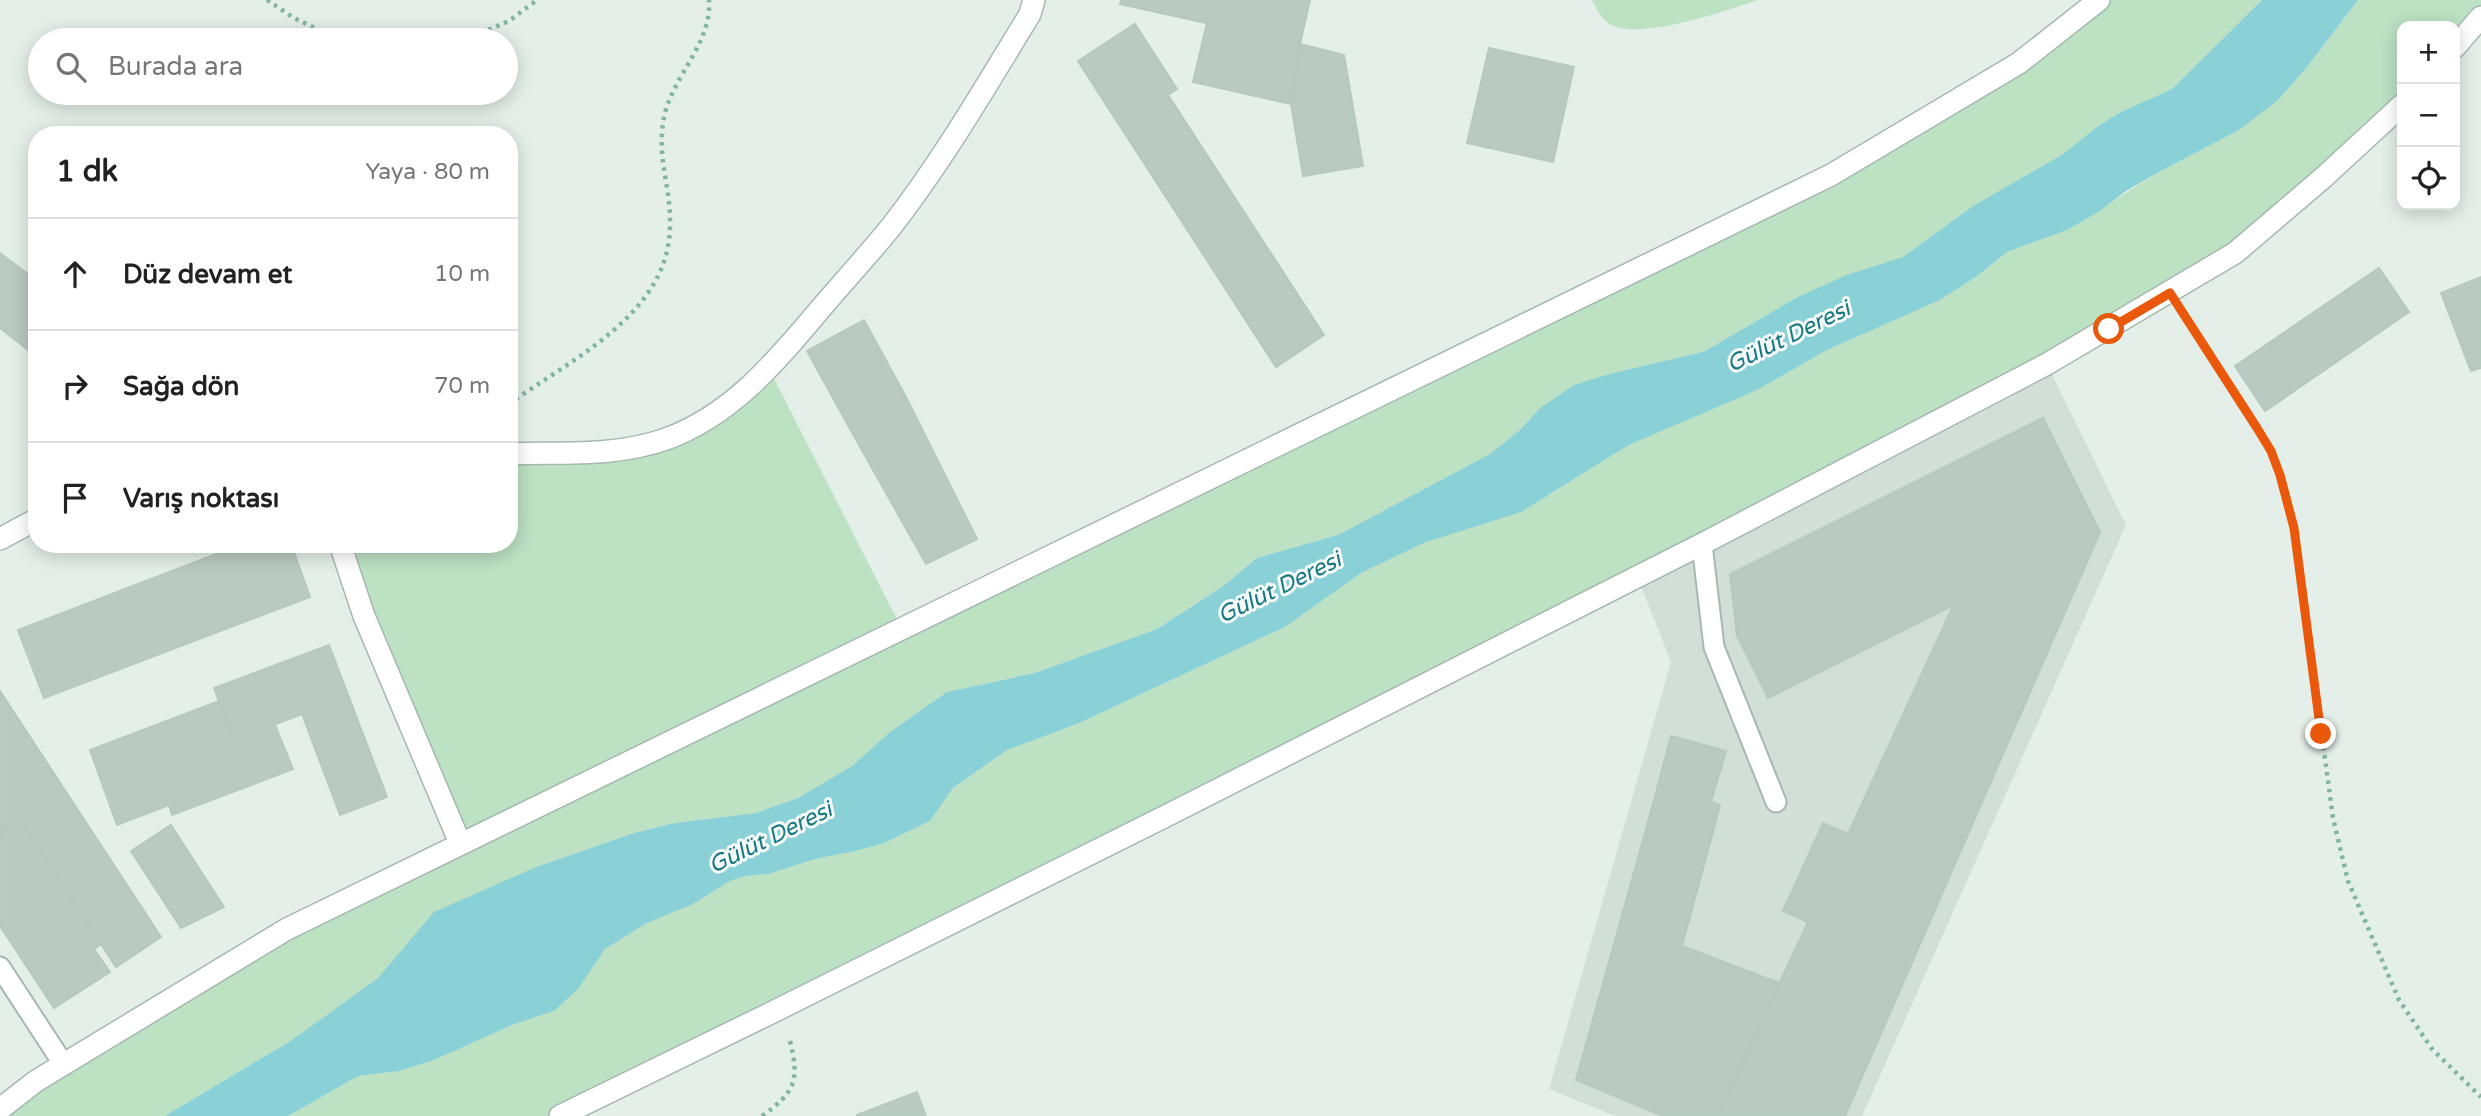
<!DOCTYPE html>
<html lang="tr">
<meta charset="utf-8">
<style>
:root{--surface:#fff;--page:#f2f2f2;--text:#222;--muted:#767676;--line:#e0e0e0}
body{margin:0;font-family:"Varela Round",sans-serif;background:var(--page);color:var(--text)}
.controls{position:absolute;right:21px;top:21px;display:grid;overflow:hidden;border-radius:14px;box-shadow:0 4px 18px #0003}
.controls button{width:63px;height:63px;display:grid;place-items:center;padding:0;border:0;border-bottom:2px solid var(--line);background:var(--surface);color:var(--text);font:35px sans-serif}
.stop{position:absolute;width:21px;height:21px;margin:-16px;border:5px solid #ea580c;border-radius:50%;background:#fff}
.stop.end{background:#ea580c;border-color:#fff;box-shadow:0 2px 7px #0008}
.list{margin:0;padding:0;list-style:none}
h2{display:flex;justify-content:space-between;align-items:center;height:91px;margin:0;padding:0 28px;font-size:30px}
h2 small{font-size:23px;font-weight:400;color:var(--muted)}
.list li{display:grid;grid-template-columns:46px 1fr auto;gap:21px;align-items:center;box-sizing:border-box;height:112px;padding:0 28px;border-top:2px solid var(--line)}
.list b{display:block;font-size:26px;white-space:nowrap}
.list em{font-size:23px;font-style:normal;color:var(--muted)}
.icon{flex:none;width:38px;height:38px;fill:none;stroke:currentColor;stroke-width:2;stroke-linecap:round;stroke-linejoin:round}
.map{position:relative;flex:none;width:2481px;height:1116px;overflow:hidden}
.search{position:absolute;background:var(--surface);box-shadow:0 4px 18px #0003;left:28px;top:28px;width:490px;height:77px;display:flex;align-items:center;gap:18px;box-sizing:border-box;padding:0 24px;border-radius:38px;color:var(--muted);font-size:26px}
.panel{position:absolute;background:var(--surface);box-shadow:0 4px 18px #0003;left:28px;top:126px;width:490px;height:427px;border-radius:28px}
.map>svg:first-child{display:block}
.built{fill:#d2dfd8}
.green{fill:#bce1c3}
.water{fill:#89d0d7}
.building{fill:#b9cac2;stroke:#b6c9c0;stroke-width:2}
.lines{fill:none;stroke-linecap:round;stroke-linejoin:round}
.lane-casing{stroke:#a6b8b0;stroke-width:23}
.street-casing{stroke:#a6b8b0;stroke-width:24}
.path{stroke:#82b4a2;stroke-width:4.5;stroke-dasharray:3.5 5;stroke-linecap:butt}
.lane{stroke:#fff;stroke-width:19}
.street{stroke:#fff;stroke-width:21}
.route{stroke:#ea580c;stroke-width:9}
.labels{text-anchor:middle;stroke-width:6;stroke-linejoin:round;paint-order:stroke}
.water-label{font-size:23px;font-style:italic;fill:#177883;stroke:#f5faf8}
</style>
<div class="map">
<svg width="2481" height="1116" viewBox="0 0 2481 1116">
<rect width="100%" height="100%" fill="#e4efe9"/>
<path class="built" d="M2047 364 2126 525 1862 1116H1615L1549 1089 1671 662 1637 576Z"/>
<path class="green" d="M1592 0H1758C1726 10 1637 43 1608 23 1601 18 1595 7 1592 0Z
M2099 0H2262L2172 89 2121 112 2098 126 2063 154 1973 206 1903 257 1765 316 1703 352 1613 373 1539 409 1521 429 1490 454 1338 535 1257 558 1222 587 1157 629 1035 673 947 692 890 732 852 766 798 798 756 813 675 823 634 833 536 867 398 956 378 978 292 1040 165 1116H0L36 1081 460 843 340 544H509V454L667 439 769 369 901 627 1831 175Z
M2358 0H2481V17L2455 47V26H2402V105L2170 293 560 1116H288L358 1076 399 1071 434 1060 512 1025 554 1011 605 949 647 923 693 904 730 881 745 876 768 874 815 859 856 851 884 843 930 821 953 788 1007 750 1077 724 1285 627 1361 573 1426 542 1477 524 1549 495 1629 445 1756 390 1827 350 1940 300 1976 277 2007 252 2067 230 2157 173 2239 130 2277 101 2307 67Z"/>
<path class="water" d="M2262 0H2358L2307 67 2277 101 2239 130 2157 173 2126 191 2098 212 2067 230 2007 252 1976 277 1940 300 1827 350 1757 390 1629 445 1521 512 1426 542 1361 573 1285 627 1077 724 1007 750 953 788 930 821 884 843 856 851 815 859 768 874 745 876 730 881 693 904 647 923 605 949 578 989 554 1011 512 1025 434 1060 399 1071 358 1076 288 1116H165L292 1040 378 978 434 912 536 867 634 833 675 823 756 813 798 798 852 766 890 732 947 692 1035 673 1157 629 1222 587 1257 558 1338 535 1490 454 1521 429 1539 409 1574 385 1613 373 1703 352 1798 297 1847 275 1903 257 1973 206 2063 154 2098 126 2121 112 2172 89Z"/>
<path class="building" d="M1121 0H1310L1300 44 1120 4Z
M1207 23 1300 44 1291 104 1193 82Z
M1135 24 1177 89 1120 126 1078 61Z
M1300 44 1344 55 1363 166 1303 176 1291 104Z
M1489 48 1574 67 1553 162 1467 143Z
M1168 95 1324 335 1276 367 1120 126Z
M0 253 37 281V357L0 328Z
M2379 268 2409 312 2265 411 2235 366Z
M2481 277V368L2471 371 2441 293Z
M864 320 906 397 850 429 807 351Z
M906 397 977 539 926 564 850 429Z
M2043 418 2100 532 1768 698 1737 636 1730 574Z
M2100 532 1845 1116H1718L1808 922 1783 911 1823 823 1848 834 1954 604Z
M242 544H291L310 597 44 698 18 630Z
M329 645 387 797 340 815 302 714 234 740 214 688Z
M0 691 161 937 116 967 21 821 0 835Z
M219 701 234 740 275 725 293 769 172 815 169 805 117 825 90 750Z
M1671 736 1726 751 1711 802 1720 805 1710 843 1647 826Z
M21 821 102 944 94 949 110 972 54 1008 0 926V835Z
M171 825 224 907 181 928 131 851Z
M1647 826 1710 843 1682 946 1779 983 1718 1116H1663L1576 1080Z
M917 1092 926 1116H857V1115Z"/>
<g class="lines">
<g class="lane-casing">
<path id="lane" d="M1702 544 1714 647 1776 802
M0 967 64 1065"/>
</g>
<g class="street-casing">
<path id="street" d="M2455 47 2481 17
M509 454C563 452 615 457 666 439 733 415 778 359 822 307 845 280 869 254 891 227 943 160 986 86 1030 14L1034 0
M0 539 37 519
M340 544 364 616 460 843
M0 1109 36 1081 287 929 1831 175 2019 63 2099 0
M560 1116 779 1009 1162 818 1702 544 2047 364 2235 253 2324 177 2402 105"/>
</g>
<path class="path" d="M267 0 294 18 340 40
M465 40 509 21 537 0
M2186 318 2257 428 2271 451 2280 475 2294 528 2333 818 2348 881 2399 1000 2432 1049 2481 1097
M509 404C571 359 670 314 670 225 671 184 655 156 665 113 675 74 712 42 709 0
M762 1116C795 1092 800 1081 790 1041"/>
<use href="#lane" class="lane"/>
<use href="#street" class="street"/>
</g>
<g class="lines">
<path class="route" d="M2109 329 2170 293 2257 428 2271 451 2280 475 2294 528 2321 734"/>
</g>
<g class="labels">
<g class="water-label">
<text transform="translate(1788 336) rotate(-26)" y="8">Gülüt Deresi</text>
<text transform="translate(1279 587) rotate(-26)" y="8">Gülüt Deresi</text>
<text transform="translate(770 837) rotate(-26)" y="8">Gülüt Deresi</text>
</g>
</g>
</svg>
<div class="controls">
<button>+</button>
<button>−</button>
<button><svg class="icon" aria-label="locate" viewBox="0 0 24 24"><circle cx="12" cy="12" r="6"/><path d="M12 2v4M12 18v4M2 12h4M18 12h4"/></svg></button>
</div>
<div class="stop" style="left:2109px;top:329px"></div>
<div class="stop end" style="left:2321px;top:734px"></div>
<div class="search"><svg class="icon" aria-label="search" viewBox="0 0 24 24"><circle cx="10" cy="10" r="6"/><path d="M15 15l6 6"/></svg>Burada ara</div>
<section class="panel">
<h2>1 dk<small>Yaya · 80 m</small></h2>
<ul class="list">
<li><svg class="icon" aria-label="ahead" viewBox="0 0 24 24"><path d="M12 20V5M6 11l6-6 6 6"/></svg><div><b>Düz devam et</b></div><em>10 m</em></li>
<li><svg class="icon" aria-label="right" viewBox="0 0 24 24"><path d="M7 20v-9h11M14 6l5 5-5 5"/></svg><div><b>Sağa dön</b></div><em>70 m</em></li>
<li><svg class="icon" aria-label="arrive" viewBox="0 0 24 24"><path d="M6 21V4h12l-3 4 3 4H6"/></svg><div><b>Varış noktası</b></div></li>
</ul>
</section>
</div>
